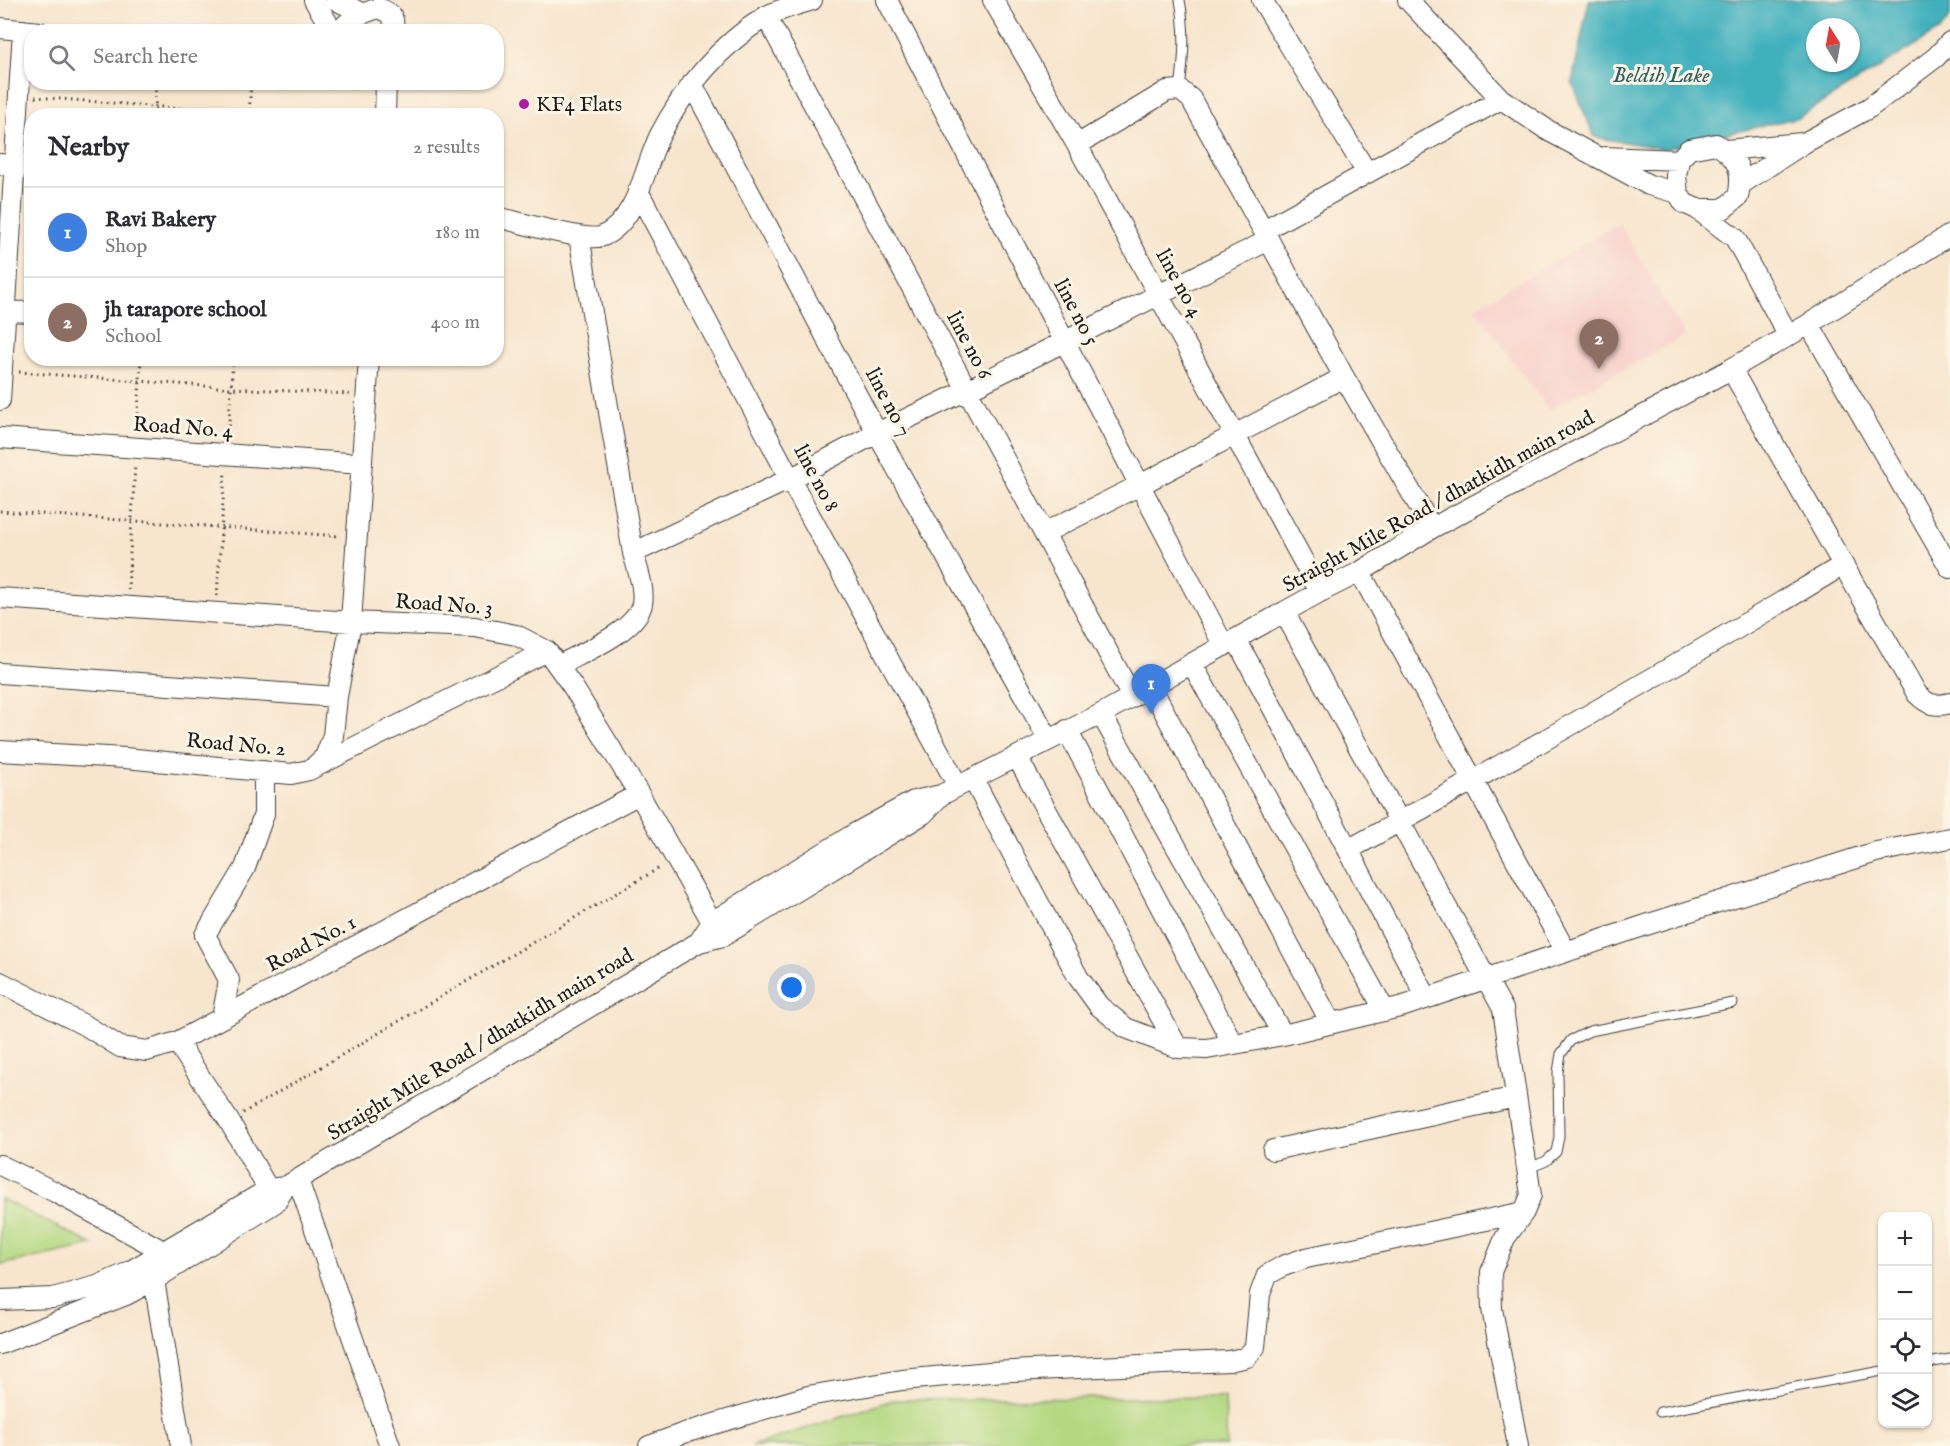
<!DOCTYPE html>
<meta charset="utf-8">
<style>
:root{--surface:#fff;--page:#f2f2f3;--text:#2b2b33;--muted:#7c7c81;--line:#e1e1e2;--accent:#7c3aed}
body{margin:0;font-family:"IM FELL English",serif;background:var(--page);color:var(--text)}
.controls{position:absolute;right:18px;bottom:18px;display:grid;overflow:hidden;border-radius:12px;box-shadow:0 2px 4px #0004}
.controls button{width:54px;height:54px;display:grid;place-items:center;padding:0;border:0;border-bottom:2px solid var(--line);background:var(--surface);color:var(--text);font:30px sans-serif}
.compass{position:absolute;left:1806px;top:18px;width:54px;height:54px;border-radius:50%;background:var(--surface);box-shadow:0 2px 4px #0004;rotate:349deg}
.you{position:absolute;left:792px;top:988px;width:21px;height:21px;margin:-15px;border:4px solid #fff;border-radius:50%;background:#1a73e8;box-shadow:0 0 0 9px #1a73e833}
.badge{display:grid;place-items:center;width:39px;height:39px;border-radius:50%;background:var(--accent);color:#fff;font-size:20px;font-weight:700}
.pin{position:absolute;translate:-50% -50px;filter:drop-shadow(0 2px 3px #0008)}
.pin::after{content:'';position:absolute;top:32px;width:21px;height:18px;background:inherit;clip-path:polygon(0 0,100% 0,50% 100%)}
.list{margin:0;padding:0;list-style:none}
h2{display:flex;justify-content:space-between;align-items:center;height:78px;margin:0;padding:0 24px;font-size:26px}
h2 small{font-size:20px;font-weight:400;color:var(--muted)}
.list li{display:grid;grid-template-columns:39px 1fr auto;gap:18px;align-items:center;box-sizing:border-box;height:90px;padding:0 24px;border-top:2px solid var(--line)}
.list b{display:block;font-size:22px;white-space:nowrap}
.list p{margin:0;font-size:20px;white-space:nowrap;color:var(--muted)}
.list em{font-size:20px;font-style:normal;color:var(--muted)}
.icon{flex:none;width:33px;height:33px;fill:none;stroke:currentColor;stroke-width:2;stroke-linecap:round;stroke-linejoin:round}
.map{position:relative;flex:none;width:1950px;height:1446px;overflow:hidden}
.search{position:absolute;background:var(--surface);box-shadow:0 2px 4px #0004;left:24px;top:24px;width:480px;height:66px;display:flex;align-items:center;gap:15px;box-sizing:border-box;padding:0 21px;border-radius:24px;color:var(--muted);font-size:22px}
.panel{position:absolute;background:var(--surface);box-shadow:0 2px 4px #0004;left:24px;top:108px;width:480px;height:258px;border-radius:24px}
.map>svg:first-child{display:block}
.built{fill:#f7d0cb}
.green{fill:#b3d881;stroke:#687a4e;stroke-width:1.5}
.water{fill:#41b0bd;stroke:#2e666c;stroke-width:1.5;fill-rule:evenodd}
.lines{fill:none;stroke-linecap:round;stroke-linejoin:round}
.service-casing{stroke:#3d3a37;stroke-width:11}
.minor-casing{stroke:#3d3a37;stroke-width:22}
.path{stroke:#3d3a37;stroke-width:3;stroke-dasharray:1.5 4.5;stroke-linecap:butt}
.service{stroke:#fff;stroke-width:9}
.minor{stroke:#fff;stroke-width:20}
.poi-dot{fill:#b5179e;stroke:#fcf5e5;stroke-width:2}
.labels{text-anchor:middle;stroke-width:6;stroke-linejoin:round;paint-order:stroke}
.poi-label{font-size:21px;fill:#1c1c1c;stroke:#fcf5e5;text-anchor:start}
.street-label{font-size:21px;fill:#1c1c1c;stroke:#fcf5e5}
.water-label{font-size:22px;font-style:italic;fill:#2d5f64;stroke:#fcf5e5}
</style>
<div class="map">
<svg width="1950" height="1446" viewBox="0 0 1950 1446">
<rect width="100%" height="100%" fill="#fcf5e5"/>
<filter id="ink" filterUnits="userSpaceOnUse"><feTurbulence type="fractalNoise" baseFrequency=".0167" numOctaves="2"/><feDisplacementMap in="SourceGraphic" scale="12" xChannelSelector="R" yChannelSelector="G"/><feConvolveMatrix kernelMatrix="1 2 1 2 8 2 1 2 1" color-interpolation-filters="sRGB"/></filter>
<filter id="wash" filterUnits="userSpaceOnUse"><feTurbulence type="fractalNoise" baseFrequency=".008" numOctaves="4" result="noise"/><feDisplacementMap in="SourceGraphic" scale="24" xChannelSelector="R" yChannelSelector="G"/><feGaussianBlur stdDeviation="1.35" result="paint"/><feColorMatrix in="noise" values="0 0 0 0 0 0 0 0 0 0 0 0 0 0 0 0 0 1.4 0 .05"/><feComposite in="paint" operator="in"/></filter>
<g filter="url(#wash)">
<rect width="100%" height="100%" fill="#f7e5cd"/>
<path class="built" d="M1619 223 1685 336 1549 410 1474 308Z"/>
<path class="green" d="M0 1198 93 1245 0 1265Z
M1225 1397 1227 1446H752L893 1400Z"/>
<path class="water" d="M1589 0H1950V18L1940 30 1799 117 1664 149 1594 137 1572 82ZM1815 27H1851V63H1815Z"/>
</g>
<g filter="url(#ink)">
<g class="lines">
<g class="service-casing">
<path id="service" d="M1180 0C1186 33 1184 57 1180 90
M1527 1169 1546 1161 1556 1152 1559 1137 1558 1072 1561 1054 1571 1040 1590 1031 1733 1003
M1928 1363 1950 1359
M1660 1412 1882 1371"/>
</g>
<g class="minor-casing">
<path id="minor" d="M314 0 333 32
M336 0 361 13
M887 0C998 216 1112 431 1224 646
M993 0 1077 145 1320 592
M1262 0 1367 173
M1408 0 1501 99 1549 131 1649 185 1678 193
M766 16 1132 697
M0 28 40 32
M338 32 354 17 378 8C392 13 395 16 393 32
M692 84 877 433 1049 740
M385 116 386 82
M1077 145 1167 91 1180 90 1191 99 1344 377 1432 528
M1726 150 1802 143
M1604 157 1679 160
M0 164 32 167
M1741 184 1804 143 1869 108 1936 57 1950 42
M638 191 790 479 958 786
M1697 209H1723L1738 197C1744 171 1738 158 1716 144L1689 149 1679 160 1676 176 1678 193 1684 203 1697 209 1735 238 1788 335
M496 217C516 221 588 243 603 236 638 220 644 167 660 135 683 90 721 44 765 17 779 9 797 5 812 0
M1264 230 1501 99
M579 236 633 553 790 479 877 433 967 390 1269 240
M5 311 32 312
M1809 324 1950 568
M1731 369 1917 694C1928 705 1935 707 1950 703
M0 400 23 30
M0 438 362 464
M1044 533 1140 485 1344 377
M1360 572 1566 952
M0 598 351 622 475 627 516 635 547 651 573 687 639 794 712 922 719 931
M1284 612 1503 1009 1531 1195 1524 1212 1505 1238 1491 1272 1492 1309 1518 1446
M1236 639 1427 998
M1192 664 1385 1011
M558 666C581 653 636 632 642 604 645 588 637 568 633 553
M0 673 337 697
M1150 685 1331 1023
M1101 714 1283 1035
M1067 730 1233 1044
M0 751 125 758 291 774 309 770 547 651
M1017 757 1178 1048
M316 765 325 757 333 736 337 697 351 622 369 358
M973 779 1078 977 1099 1006 1126 1028 1178 1048 1207 1049 1283 1035 1404 1006 1646 925 1876 852 1950 838
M1348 850C1515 758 1680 664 1843 565
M699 942 712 922 854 834 914 801 941 795 1101 714 1320 592 1360 572 1432 528 1731 369 1809 324 1950 235
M0 982 88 1027 120 1047 147 1051 177 1042 639 794
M222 1018 229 980 205 935 245 868 264 814V771
M177 1042 229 1121 275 1201
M1273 1150 1516 1097
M0 1165 55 1192 163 1251
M298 1180 390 1446
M154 1280 181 1446
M0 1300 53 1298 97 1286 127 1273 269 1189 285 1187 699 942 723 936 923 814 941 795
M0 1344 126 1295 154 1280 276 1202 285 1187
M649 1446 684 1433 808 1396 902 1380 990 1372 1229 1361 1247 1357 1255 1347 1260 1294 1267 1275 1283 1266 1306 1258 1524 1212"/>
</g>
<path class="path" d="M35 97 278 116
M155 116 156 82
M249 116 251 82
M19 372 231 388 350 394
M137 432 141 358
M228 438 233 358
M0 511 339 536
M128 590 135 465
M217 596 225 471
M243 1113 661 867"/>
<use href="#service" class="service"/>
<use href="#minor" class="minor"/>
</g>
</g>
<circle class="poi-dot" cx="524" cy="104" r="6"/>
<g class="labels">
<g class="poi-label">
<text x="536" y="111">KF4 Flats</text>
</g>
<g class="street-label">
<text transform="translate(1180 283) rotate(61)" y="7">line no 4</text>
<text transform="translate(1077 312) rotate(62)" y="7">line no 5</text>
<text transform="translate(970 345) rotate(62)" y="7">line no 6</text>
<text transform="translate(889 402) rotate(62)" y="7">line no 7</text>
<text transform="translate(183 427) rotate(4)" y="7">Road No. 4</text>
<text transform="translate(817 478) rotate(62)" y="7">line no 8</text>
<text transform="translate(1438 501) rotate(-29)" y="7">Straight Mile Road / dhatkidh main road</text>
<text transform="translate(444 604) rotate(4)" y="7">Road No. 3</text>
<text transform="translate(236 744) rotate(5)" y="7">Road No. 2</text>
<text transform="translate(311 943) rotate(-28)" y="7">Road No. 1</text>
<text transform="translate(480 1044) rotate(-31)" y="7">Straight Mile Road / dhatkidh main road</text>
</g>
<g class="water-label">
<text x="1661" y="82">Beldih Lake</text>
</g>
</g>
</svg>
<div class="controls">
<button>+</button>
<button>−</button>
<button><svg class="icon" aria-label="locate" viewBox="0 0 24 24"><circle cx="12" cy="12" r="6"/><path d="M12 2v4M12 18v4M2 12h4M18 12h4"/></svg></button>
<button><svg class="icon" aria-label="layers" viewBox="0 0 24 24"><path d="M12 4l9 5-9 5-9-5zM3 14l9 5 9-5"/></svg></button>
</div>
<svg class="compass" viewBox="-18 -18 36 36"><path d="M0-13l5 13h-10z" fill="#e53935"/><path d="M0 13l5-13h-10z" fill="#7c7c81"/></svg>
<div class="you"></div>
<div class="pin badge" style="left:1151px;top:714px;background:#3f7fe0">1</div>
<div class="pin badge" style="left:1599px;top:369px;background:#8d6e63">2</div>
<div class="search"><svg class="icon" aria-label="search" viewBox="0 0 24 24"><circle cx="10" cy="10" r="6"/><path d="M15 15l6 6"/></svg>Search here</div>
<section class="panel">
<h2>Nearby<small>2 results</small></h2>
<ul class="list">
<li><span class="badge" style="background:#3f7fe0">1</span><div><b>Ravi Bakery</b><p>Shop</p></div><em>180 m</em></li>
<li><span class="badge" style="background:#8d6e63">2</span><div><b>jh tarapore school</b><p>School</p></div><em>400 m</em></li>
</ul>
</section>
</div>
